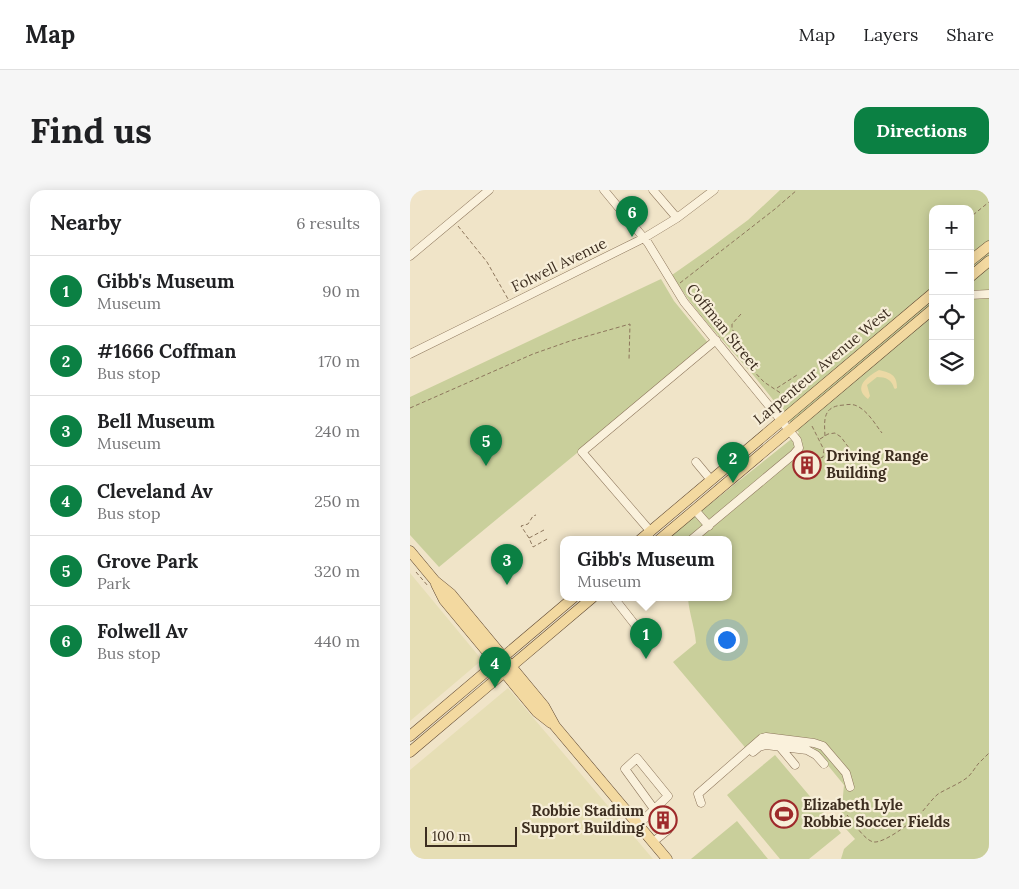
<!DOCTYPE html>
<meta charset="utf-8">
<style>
:root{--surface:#fff;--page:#f6f6f6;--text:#202124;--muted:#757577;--line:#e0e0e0;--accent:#0b8043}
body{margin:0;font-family:Lora,serif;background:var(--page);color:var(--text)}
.controls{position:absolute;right:15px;top:15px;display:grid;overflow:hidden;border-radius:10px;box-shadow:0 2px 12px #0003}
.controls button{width:45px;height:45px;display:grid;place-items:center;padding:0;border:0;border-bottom:1px solid var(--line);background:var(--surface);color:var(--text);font:25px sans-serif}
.scale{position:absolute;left:15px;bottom:12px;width:92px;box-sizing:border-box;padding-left:5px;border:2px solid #3d2e20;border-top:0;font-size:14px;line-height:18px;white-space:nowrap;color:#3d2e20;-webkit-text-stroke:4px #f7eed8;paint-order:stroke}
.you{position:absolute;left:316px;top:449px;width:18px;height:18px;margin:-12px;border:4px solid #fff;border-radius:50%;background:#1a73e8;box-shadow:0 0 0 8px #1a73e833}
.badge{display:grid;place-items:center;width:32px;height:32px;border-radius:50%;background:var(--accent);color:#fff;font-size:16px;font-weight:700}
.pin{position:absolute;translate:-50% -41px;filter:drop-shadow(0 1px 2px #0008)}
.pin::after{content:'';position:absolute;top:26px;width:18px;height:15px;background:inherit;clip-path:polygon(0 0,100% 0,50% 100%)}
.popup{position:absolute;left:150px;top:346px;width:172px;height:65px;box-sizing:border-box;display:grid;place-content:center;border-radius:10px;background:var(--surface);filter:drop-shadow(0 1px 4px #0005);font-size:16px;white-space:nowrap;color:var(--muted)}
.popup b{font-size:19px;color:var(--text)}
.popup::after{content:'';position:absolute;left:50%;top:100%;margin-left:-10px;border:10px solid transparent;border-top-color:var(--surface)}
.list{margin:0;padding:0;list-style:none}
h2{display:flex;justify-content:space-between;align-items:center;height:65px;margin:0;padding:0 20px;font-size:21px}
h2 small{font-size:16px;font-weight:400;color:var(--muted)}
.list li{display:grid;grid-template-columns:32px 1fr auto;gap:15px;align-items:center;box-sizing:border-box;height:70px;padding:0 20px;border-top:1px solid var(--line)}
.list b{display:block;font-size:19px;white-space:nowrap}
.list p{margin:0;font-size:16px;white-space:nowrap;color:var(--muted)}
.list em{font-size:16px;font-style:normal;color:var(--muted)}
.icon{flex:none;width:28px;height:28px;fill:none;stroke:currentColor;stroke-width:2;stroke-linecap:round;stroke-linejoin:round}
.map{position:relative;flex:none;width:579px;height:669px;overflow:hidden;border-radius:15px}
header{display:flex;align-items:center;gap:30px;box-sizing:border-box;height:70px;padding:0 25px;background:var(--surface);border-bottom:1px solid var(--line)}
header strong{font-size:24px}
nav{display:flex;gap:28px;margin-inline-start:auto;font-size:18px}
.intro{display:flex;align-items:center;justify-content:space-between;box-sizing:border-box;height:120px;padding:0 30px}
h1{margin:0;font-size:35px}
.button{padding:12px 22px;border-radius:15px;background:var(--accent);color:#fff;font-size:18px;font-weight:700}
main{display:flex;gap:30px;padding:0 30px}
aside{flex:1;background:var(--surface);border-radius:15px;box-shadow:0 2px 12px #0003}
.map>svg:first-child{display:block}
.farmland{fill:#e6deb5}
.green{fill:#c9cf9b;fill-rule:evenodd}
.sand{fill:#ecd9a5}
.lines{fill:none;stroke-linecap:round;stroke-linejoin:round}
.minor-casing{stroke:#8d765c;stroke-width:9}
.major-casing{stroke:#5b4430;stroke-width:11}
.path{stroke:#8d765c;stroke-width:1;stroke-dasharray:4 2.5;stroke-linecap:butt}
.minor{stroke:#faf1dc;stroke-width:8}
.major{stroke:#f3d9a0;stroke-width:10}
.labels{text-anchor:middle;stroke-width:4.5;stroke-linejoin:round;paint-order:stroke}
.street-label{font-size:15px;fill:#3d2e20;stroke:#f7eed8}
.poi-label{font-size:15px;font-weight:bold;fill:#3d2e20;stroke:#f7eed8;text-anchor:start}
</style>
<header>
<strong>Map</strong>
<nav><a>Map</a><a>Layers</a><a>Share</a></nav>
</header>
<div class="intro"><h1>Find us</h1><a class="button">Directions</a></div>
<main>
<aside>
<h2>Nearby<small>6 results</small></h2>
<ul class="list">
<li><span class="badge">1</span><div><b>Gibb's Museum</b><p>Museum</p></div><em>90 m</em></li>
<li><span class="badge">2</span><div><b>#1666 Coffman</b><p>Bus stop</p></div><em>170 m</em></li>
<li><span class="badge">3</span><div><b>Bell Museum</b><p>Museum</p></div><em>240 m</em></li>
<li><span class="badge">4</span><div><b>Cleveland Av</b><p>Bus stop</p></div><em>250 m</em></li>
<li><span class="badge">5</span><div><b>Grove Park</b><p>Park</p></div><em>320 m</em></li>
<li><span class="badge">6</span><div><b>Folwell Av</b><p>Bus stop</p></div><em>440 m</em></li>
</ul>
</aside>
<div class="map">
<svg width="579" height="669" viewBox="0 0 579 669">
<rect width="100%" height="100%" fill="#f0e4c8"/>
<path class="farmland" d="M0 383 72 470 0 531Z
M98 498 243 669H0V580Z"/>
<path class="green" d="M370 0H579V669H431L434 659 445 649 428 630 431 627 434 595 402 556 354 550 339 562 263 472 286 453C285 438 279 423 278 408H318V350H255L389 243C373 224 359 204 344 186 316 153 284 122 262 85L299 59 338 30ZM523 19H560V191H523Z
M251 89 264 111 299 154 29 377 0 345V207Z
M365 565 431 643 399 669H370L317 605Z
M327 631 358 669H281Z"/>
<path class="sand" d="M469 180C480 183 487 184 487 198L485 199 484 198C482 190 476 187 467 187L457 195 460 206 458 209C442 197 458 186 469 180Z"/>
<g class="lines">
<g class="minor-casing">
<path id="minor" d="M194 0 238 53 274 112 387 250 389 258 384 264 281 350
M243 0 267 28
M0 66 79 0
M560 105 579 104
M0 164 234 48 267 28 304 0
M286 272 301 290
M285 320 299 336
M241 342 172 262 306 150
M204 408 226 436 230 448
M370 557 385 575
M343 562 349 557 356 555 397 560 406 565 414 574
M291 613 288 604 352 548 356 547 404 553 413 556 436 583 440 597
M228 635 258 606 227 568 215 579 244 619
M243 652 258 640"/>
</g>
<g class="major-casing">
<path id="major" d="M560 71 579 56
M560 87 579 71
M230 350 523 103
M249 350 523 119
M0 361 25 391 41 404 134 516 145 536 257 669
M26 394 34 410 127 522 141 533
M0 546 163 408
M0 562 182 408"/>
</g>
<path class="path" d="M563 25 579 12
M48 36 77 72 98 109
M270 93 365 19 387 0
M331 124 322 134V139L330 151 332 157 334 171 354 192 381 210
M367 198 387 185
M0 218 123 164 160 151 220 134 219 170
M415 246C414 229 413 216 434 215 439 214 444 214 449 217 459 223 465 234 472 243
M410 249 418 244 425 243 431 247 439 258
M392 266 405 270 413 267 414 260 401 234
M134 340 119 348 123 357 139 348
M119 348 111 336 118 334 123 326 126 325
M6 382 18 396
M437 625C443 632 455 651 464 652 475 653 502 632 510 624 516 618 521 610 528 604 538 598 549 594 558 587 562 583 565 578 568 574 571 571 575 567 579 563"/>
<use href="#minor" class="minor"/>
<use href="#major" class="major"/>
</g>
<defs>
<g id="building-ring" transform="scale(1.4375)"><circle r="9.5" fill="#f7eed8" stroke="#9e2a2b" stroke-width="1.5"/><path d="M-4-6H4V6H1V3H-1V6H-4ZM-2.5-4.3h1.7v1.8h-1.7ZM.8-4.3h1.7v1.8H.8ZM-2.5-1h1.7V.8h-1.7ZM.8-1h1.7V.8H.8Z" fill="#9e2a2b"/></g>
<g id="stadium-ring" transform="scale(1.4375)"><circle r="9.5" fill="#f7eed8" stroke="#9e2a2b" stroke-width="1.5"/><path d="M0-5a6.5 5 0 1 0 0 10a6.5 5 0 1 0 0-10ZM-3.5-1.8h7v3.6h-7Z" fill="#9e2a2b"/></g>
</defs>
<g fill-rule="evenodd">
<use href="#building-ring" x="397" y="275"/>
<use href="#stadium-ring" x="374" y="624"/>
<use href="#building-ring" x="253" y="630"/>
</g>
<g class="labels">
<g class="street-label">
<text transform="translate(149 75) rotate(-26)" y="5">Folwell Avenue</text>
<text transform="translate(313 137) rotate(51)" y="5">Coffman Street</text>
<text transform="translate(412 176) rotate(-40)" y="5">Larpenteur Avenue West</text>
</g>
<g class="poi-label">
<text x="416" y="271">Driving Range<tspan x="416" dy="17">Building</tspan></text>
<text x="393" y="620">Elizabeth Lyle<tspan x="393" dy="17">Robbie Soccer Fields</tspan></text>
<text x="234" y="626" text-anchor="end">Robbie Stadium<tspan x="234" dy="17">Support Building</tspan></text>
</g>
</g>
</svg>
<div class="controls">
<button>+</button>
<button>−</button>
<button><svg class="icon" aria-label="locate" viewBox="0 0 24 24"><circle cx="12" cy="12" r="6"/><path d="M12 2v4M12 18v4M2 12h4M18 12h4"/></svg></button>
<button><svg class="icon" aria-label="layers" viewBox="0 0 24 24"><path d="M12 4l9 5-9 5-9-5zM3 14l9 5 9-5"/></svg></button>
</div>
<div class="scale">100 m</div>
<div class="you"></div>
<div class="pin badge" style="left:236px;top:469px">1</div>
<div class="popup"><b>Gibb's Museum</b>Museum</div>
<div class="pin badge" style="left:323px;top:293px">2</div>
<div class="pin badge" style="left:97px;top:395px">3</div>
<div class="pin badge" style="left:85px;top:498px">4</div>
<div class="pin badge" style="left:76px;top:276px">5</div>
<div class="pin badge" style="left:222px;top:47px">6</div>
</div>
</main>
